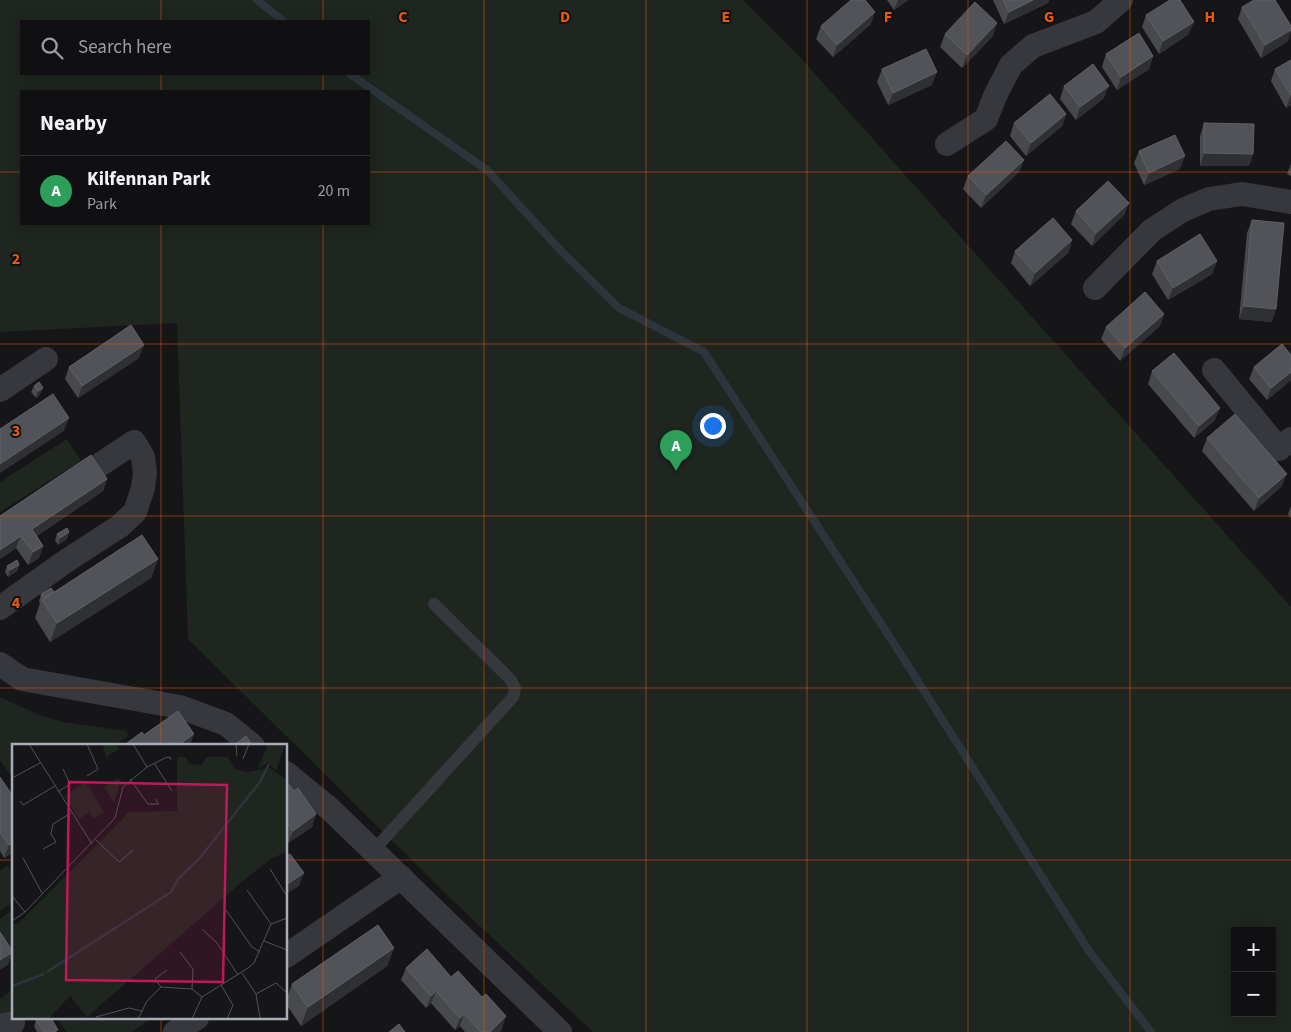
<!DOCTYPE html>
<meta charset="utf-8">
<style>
:root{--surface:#101012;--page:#19191b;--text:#f1f3f6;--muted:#9c9d9f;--line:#303032;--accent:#0b8043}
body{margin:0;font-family:"Source Sans 3",sans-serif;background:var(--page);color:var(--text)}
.controls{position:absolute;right:15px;bottom:15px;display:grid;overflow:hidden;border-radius:0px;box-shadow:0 2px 12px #0003}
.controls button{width:45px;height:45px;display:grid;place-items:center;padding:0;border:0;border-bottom:1px solid var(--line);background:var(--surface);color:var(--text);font:25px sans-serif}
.you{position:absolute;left:712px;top:425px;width:18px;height:18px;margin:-12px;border:4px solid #fff;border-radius:50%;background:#1a73e8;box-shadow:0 0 0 8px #1a73e833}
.badge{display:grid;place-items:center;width:32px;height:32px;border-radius:50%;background:var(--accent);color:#fff;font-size:16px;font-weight:700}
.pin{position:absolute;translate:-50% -41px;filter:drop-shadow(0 1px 2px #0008)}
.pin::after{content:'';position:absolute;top:26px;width:18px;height:15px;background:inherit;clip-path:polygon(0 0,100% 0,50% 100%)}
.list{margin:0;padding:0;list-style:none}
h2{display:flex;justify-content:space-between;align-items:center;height:65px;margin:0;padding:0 20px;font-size:21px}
h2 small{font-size:16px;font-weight:400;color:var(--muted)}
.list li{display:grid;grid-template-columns:32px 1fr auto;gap:15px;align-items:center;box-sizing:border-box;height:70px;padding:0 20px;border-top:1px solid var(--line)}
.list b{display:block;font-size:19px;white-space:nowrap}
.list p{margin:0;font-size:16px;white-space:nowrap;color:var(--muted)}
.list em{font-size:16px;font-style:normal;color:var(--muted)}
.icon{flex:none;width:28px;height:28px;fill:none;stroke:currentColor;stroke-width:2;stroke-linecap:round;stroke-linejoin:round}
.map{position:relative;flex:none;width:1291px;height:1032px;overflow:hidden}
.search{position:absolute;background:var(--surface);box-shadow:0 2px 12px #0003;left:20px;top:20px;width:350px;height:55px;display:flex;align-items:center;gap:12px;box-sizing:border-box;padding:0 18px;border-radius:0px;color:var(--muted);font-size:19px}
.panel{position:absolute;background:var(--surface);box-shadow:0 2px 12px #0003;left:20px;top:90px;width:350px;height:135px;border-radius:0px}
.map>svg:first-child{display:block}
.green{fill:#1e261f;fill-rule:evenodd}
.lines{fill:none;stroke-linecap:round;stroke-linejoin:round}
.stream{stroke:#2c353c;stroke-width:8}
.lane{stroke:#37383d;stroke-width:12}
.street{stroke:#37383d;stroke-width:24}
.wall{fill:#47494d}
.shaded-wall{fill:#2f3033}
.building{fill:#525359;stroke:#5f6168}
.grid{fill:none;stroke:#e8590c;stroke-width:1;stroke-opacity:0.55}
.inset-river{fill:none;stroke:#2c353c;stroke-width:2.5}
.inset-road{fill:none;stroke:#505258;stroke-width:1}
.view{fill:#c2185b;fill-opacity:0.15;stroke:#c2185b;stroke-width:2.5}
.inset-edge{fill:none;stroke:#a8adb8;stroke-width:2.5}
.grid-label{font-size:16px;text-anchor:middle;font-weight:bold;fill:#e8590c;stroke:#111113;stroke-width:4;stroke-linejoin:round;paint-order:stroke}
</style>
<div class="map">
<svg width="1291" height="1032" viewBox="0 0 1291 1032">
<rect width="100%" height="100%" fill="#161618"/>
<path class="green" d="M0 0H743L798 55 1291 607V1032H593L452 900 188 639 177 323 0 332ZM21 21H369V74H21ZM21 91H369V224H21ZM1235 931H1272V1013H1235Z
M67 439 81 461 0 512V482Z
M0 697 39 715 63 722 127 731 128 736 114 746H14V780L0 760Z
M8 865 14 875V902L0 911V870Z
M14 909V954L0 934V919Z
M14 989V1011L0 1020V998Z
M57 1018H152L132 1032H66Z"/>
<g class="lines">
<path class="stream" d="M257 0 283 21
M350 74 487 170 562 252 619 308 704 352 893 642 1089 951 1151 1032"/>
<path class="lane" d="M373 851 513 697 515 688 511 680 434 604"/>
<path class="street" d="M947 144 986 119 995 96 1011 65 1033 46 1096 22 1121 0
M1095 288 1152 230 1183 210 1209 199 1242 194 1291 202
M1214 370 1279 449 1291 439
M0 390 46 359
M0 608 66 561 120 526 135 512 143 488 145 473 143 457 134 442 98 466
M0 664 22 679 180 707 226 724 253 746
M286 773 330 809 560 1032
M286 956 401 877
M0 1026 13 1023
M175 1032 197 1018"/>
</g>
<path class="wall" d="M887 0H908L894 10Z
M993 0H1049L1048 3 1004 24Z
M1242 7 1288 41 1261 58 1238 19Z
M1146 15 1189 34 1159 54 1142 27Z
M871 24 833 57 816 39 821 26Z
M945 34 993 36 962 68 940 47Z
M1106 54 1153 56 1149 69 1117 90 1102 67Z
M1291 60V105L1286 108 1271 81 1275 69Z
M882 69 932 85 888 105 877 82Z
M1064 86 1104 98 1076 120 1060 99Z
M1066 114 1062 126 1026 156 1010 136 1014 123Z
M1204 123 1253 154 1249 166H1200V136Z
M1139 151 1180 169 1144 185 1134 163Z
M1024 160 1019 172 981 208 963 189 968 176Z
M1291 164V176L1287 174Z
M1129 203 1124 215 1092 246 1071 224 1076 211Z
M1252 220 1272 322 1239 319 1247 233Z
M1072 240 1068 253 1030 286 1011 263 1015 251Z
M1157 261H1217L1212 274 1168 300 1152 274Z
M1164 314 1160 326 1120 361 1101 339 1106 327Z
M1291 355V380L1267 400 1249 379 1254 367Z
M139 358 78 398 65 379 69 367Z
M1152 371 1215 420 1194 438 1148 384Z
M34 386 43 388 40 394 36 398 31 392Z
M1207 438 1282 486 1254 511 1202 451Z
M107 479 103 491 37 536 43 546 39 558 28 565 16 548 0 559V516Z
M1291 506V518L1288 514Z
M69 532 67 539 58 545 55 540 57 534Z
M158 559 151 578 50 642 35 618 40 603 39 601 41 594 54 592Z
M19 565 17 571 8 577 5 572 7 566Z
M0 777 14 798V852L4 858 0 851Z
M286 781 294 791 316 814 312 827 288 843 286 840Z
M394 948 387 966 301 1026 286 1004V1001L292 984Z
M406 968 451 977 502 1029 499 1032H465L460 1026 455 1030 431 1003 426 1008 401 980Z
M36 1020 57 1032H37L34 1026Z"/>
<path class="shaded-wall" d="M898 0H908L894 10Z
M1033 0H1049L1048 3 1004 24 1009 12Z
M875 12 871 24 833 57 837 45Z
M1194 22 1189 34 1159 54 1163 41Z
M997 23 993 36 962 68 967 55Z
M1291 30V32L1288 41 1261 58 1265 45Z
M1153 56 1149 69 1117 90 1121 77Z
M937 72 932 85 888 105 893 93Z
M1109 86 1104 98 1076 120 1080 107Z
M1291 95V105L1286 108Z
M1066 114 1062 126 1026 156 1031 143Z
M1204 153 1253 154 1249 166H1200Z
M1185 156 1180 169 1144 185 1149 173Z
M1024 160 1019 172 981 208 986 195Z
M1129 203 1124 215 1092 246 1096 233Z
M1072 240 1068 253 1030 286 1035 273Z
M1217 261 1212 274 1168 300 1173 288Z
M1244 306 1276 309 1272 322 1239 319Z
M1164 314 1160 326 1120 361 1125 348Z
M144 345 139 358 78 398 82 386Z
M1291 372V380L1267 400 1271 388Z
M43 388 40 394 36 398 38 391Z
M1220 408 1215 420 1194 438 1199 426Z
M69 418 64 431 0 473V464Z
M1287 474 1282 486 1254 511 1259 498Z
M107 479 103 491 28 542 32 529Z
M69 532 67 539 58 545 60 538Z
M21 536 16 548 0 559V550Z
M43 546 39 558 28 565 33 552Z
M158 559 151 578 50 642 57 623Z
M19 565 17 571 8 577 10 570Z
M194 734 190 746H177Z
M316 814 312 827 288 843 293 831Z
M14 842V852L4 858 9 845Z
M304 873 299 886 286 894V885Z
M394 948 387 966 301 1026 308 1007Z
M13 952 8 965 0 970V960Z
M436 991 431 1003 426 1008 431 996Z
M464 1014 460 1026 455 1030 460 1018Z
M506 1016 502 1029 499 1032H490Z"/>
<path class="building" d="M851 0H865L875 12 837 45 821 26Z
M1003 0H1033L1009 12Z
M1170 0H1180L1194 22 1163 41 1146 15Z
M1254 0H1275L1291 26V30L1265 45 1242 7Z
M975 2 997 23 967 55 945 34Z
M1139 33 1153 56 1121 77 1106 54Z
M926 49 937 72 893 93 882 69Z
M1291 60V95L1275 69Z
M1093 64 1109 86 1080 107 1064 86Z
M1050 94 1066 114 1031 143 1014 123Z
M1204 123 1254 124 1253 154 1204 153Z
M1175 135 1185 156 1149 173 1139 151Z
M1006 141 1024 160 986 195 968 176Z
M1108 181 1129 203 1096 233 1076 211Z
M1053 218 1072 240 1035 273 1015 251Z
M1252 220 1284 223 1276 309 1244 306Z
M1200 234 1217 261 1173 288 1157 261Z
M1145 292 1164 314 1125 348 1106 327Z
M131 325 144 345 82 386 69 367Z
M1282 344 1291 355V372L1271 388 1254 367Z
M1174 353 1220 408 1199 426 1152 371Z
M39 382 43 388 38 391 34 386Z
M53 394 69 418 0 464V429Z
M1235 414 1287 474 1259 498 1207 438Z
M91 455 107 479 32 529 43 546 33 552 21 536 0 550V516Z
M67 528 69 532 60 538 57 534Z
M142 535 158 559 57 623 42 600Z
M17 560 19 565 10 570 7 566Z
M51 588 54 592 44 598 41 594Z
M178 711 194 734 177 746H123L142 732 144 735Z
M246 736 253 746H233Z
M0 777 14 798V842L9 845 0 832Z
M286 781 294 791 298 788 316 814 293 831 286 821Z
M290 854 304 873 286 885V856Z
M378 925 394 948 308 1007 292 984Z
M0 932 13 952 0 960Z
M427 949 451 977 458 971 482 997 486 994 506 1016 490 1032H481L464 1014 460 1018 436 991 431 996 406 968Z
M38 1018H51L58 1030 54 1032H44L36 1020Z
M399 1024 405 1032H389Z"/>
<path class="grid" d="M161 0V21M323 0V21M484 0V1032M646 0V1032M807 0V1032M968 0V1032M1130 0V1032M161 74V91M323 74V91M0 172H21M369 172H1291M161 224V746M323 224V1032M0 344H1291M0 516H1291M0 688H1291M0 860H14M286 860H1291M161 1018V1032"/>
<g transform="translate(12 744)">
<rect width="275" height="275" fill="#161618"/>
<path d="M90 0H104L107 5 94 13ZM256 0H273L264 27 257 19 246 24ZM165 13H174L177 20 190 21 194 13H216L223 25 235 28 258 24 275 36V108L260 114 231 137 75 273 58 252 36 275H0V181L8 178 117 68 165 67ZM106 34 109 37 102 59 92 43ZM74 38 92 68 82 75 77 68 67 75 52 52Z" fill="#1e261f"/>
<path class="inset-river" d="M35 228 159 148 166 135 187 115 248 38 257 20M0 242 32 230"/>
<path class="inset-road" d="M17 0 80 100M225 12 224 1 229 0M231 15 237 0M142 19 160 47M135 23 153 14 158 13 159 16M75 32 86 25 75 0M2 33 28 19M118 35 136 60H147L143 55M46 48 58 40 51 25M8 57 11 61 43 42M84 96 107 118 121 106M31 105 44 98 39 90 41 80 59 69M11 114 30 149M258 125 275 152M235 146 259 180M0 152 13 168M214 166 240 203 248 208M0 177 13 168 103 74 111 43 135 23 121 0M190 185 205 199 226 231M252 197 275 206M168 208 181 225 180 245M230 229 244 250 264 239 275 249M209 241 221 261 215 275M149 243 143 235 155 226M244 250 248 274M84 273 117 264 130 267M126 275 135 257 149 243 180 245 190 253M180 275 190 253 236 224 242 219 259 180 275 174"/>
<path class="view" d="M57 38 215 41 211 238 54 236Z"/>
<rect width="275" height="275" class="inset-edge"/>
</g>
<g class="grid-label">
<text x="403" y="22">C</text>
<text x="565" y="22">D</text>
<text x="726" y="22">E</text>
<text x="888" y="22">F</text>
<text x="1049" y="22">G</text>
<text x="1210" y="22">H</text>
<text x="16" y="264">2</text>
<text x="16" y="436">3</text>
<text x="16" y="608">4</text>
</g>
</svg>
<div class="controls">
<button>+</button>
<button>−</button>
</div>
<div class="you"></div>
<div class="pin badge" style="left:676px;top:471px;background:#2e9e5b">A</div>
<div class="search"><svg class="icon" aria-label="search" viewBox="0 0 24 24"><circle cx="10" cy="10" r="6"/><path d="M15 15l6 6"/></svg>Search here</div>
<section class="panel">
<h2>Nearby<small></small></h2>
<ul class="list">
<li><span class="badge" style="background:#2e9e5b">A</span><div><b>Kilfennan Park</b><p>Park</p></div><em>20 m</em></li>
</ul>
</section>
</div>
